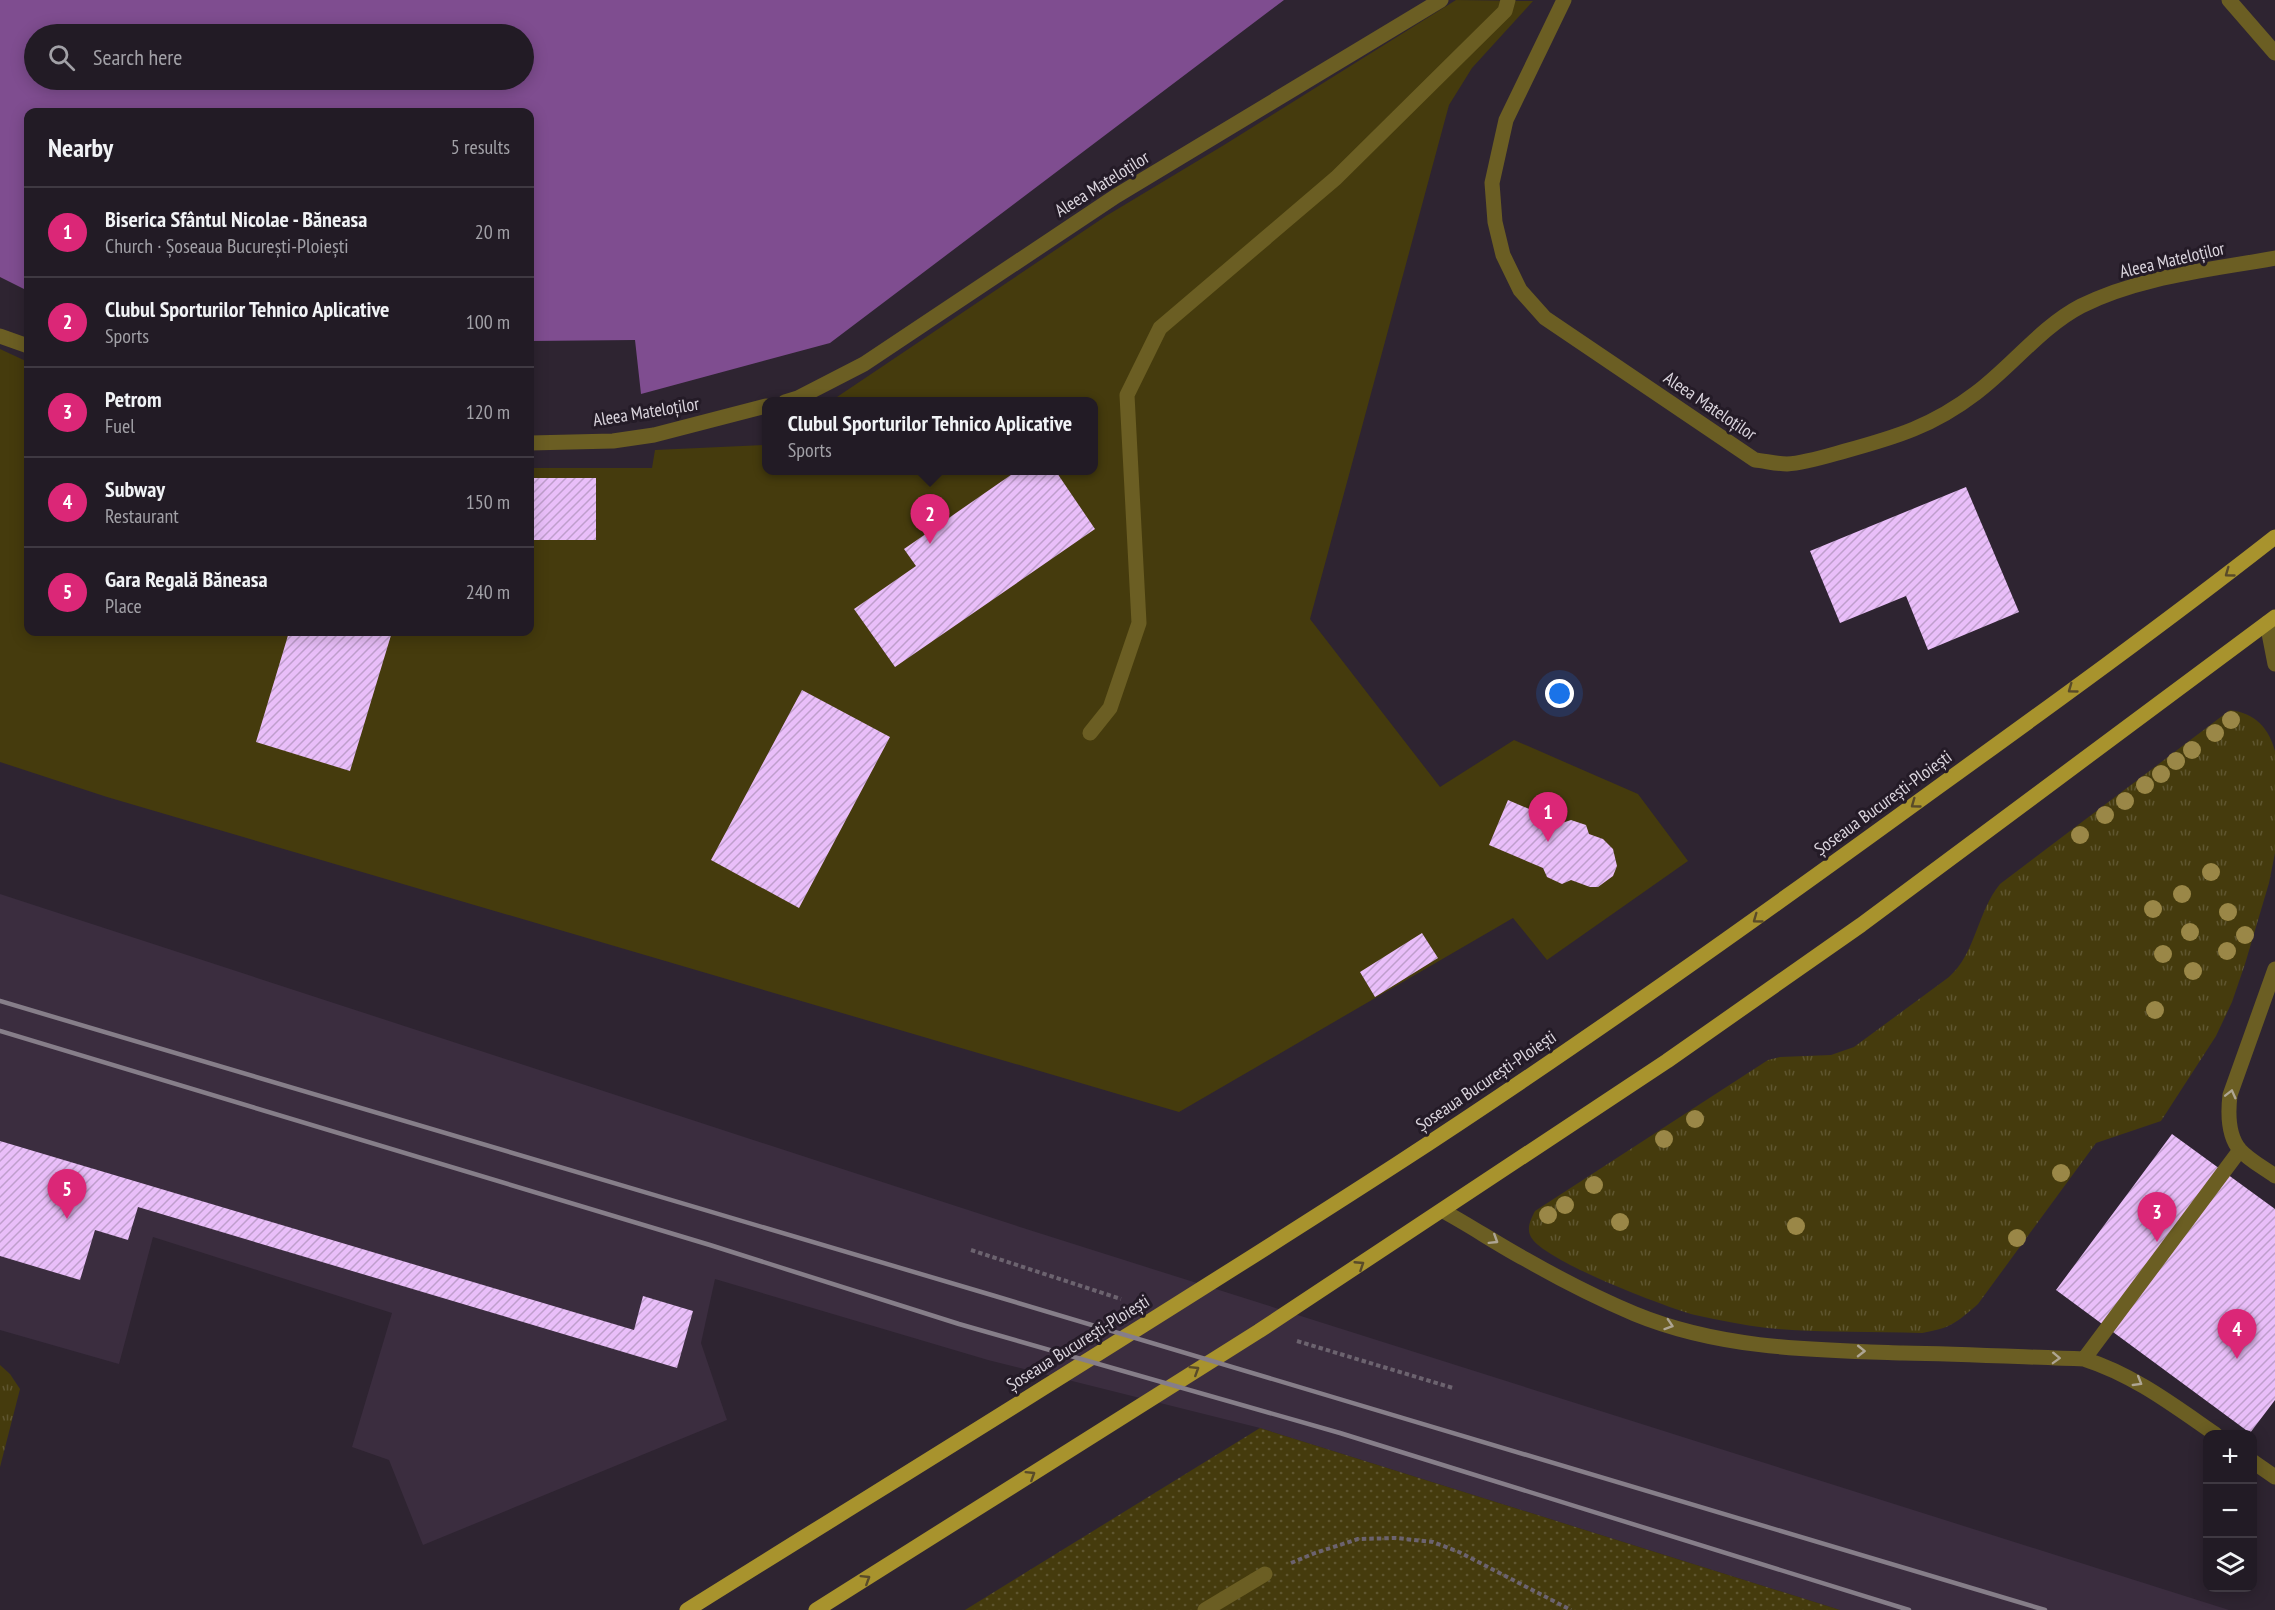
<!DOCTYPE html>
<meta charset="utf-8">
<style>
:root{--surface:#221b25;--page:#2a242d;--text:#f1f3f6;--muted:#a2a1a7;--line:#3f3942;--accent:#db2777}
body{margin:0;font-family:"PT Sans Narrow",sans-serif;background:var(--page);color:var(--text)}
.controls{position:absolute;right:18px;bottom:18px;display:grid;overflow:hidden;border-radius:12px;box-shadow:0 3px 15px #0003}
.controls button{width:54px;height:54px;display:grid;place-items:center;padding:0;border:0;border-bottom:2px solid var(--line);background:var(--surface);color:var(--text);font:30px sans-serif}
.you{position:absolute;left:1560px;top:694px;width:21px;height:21px;margin:-15px;border:4px solid #fff;border-radius:50%;background:#1a73e8;box-shadow:0 0 0 9px #1a73e833}
.badge{display:grid;place-items:center;width:39px;height:39px;border-radius:50%;background:var(--accent);color:#fff;font-size:20px;font-weight:700}
.pin{position:absolute;translate:-50% -50px;filter:drop-shadow(0 2px 3px #0008)}
.pin::after{content:'';position:absolute;top:32px;width:21px;height:18px;background:inherit;clip-path:polygon(0 0,100% 0,50% 100%)}
.popup{position:absolute;left:762px;top:397px;width:336px;height:78px;box-sizing:border-box;display:grid;place-content:center;border-radius:12px;background:var(--surface);filter:drop-shadow(0 2px 4px #0005);font-size:20px;white-space:nowrap;color:var(--muted)}
.popup b{font-size:22px;color:var(--text)}
.popup::after{content:'';position:absolute;left:50%;top:100%;margin-left:-12px;border:12px solid transparent;border-top-color:var(--surface)}
.list{margin:0;padding:0;list-style:none}
h2{display:flex;justify-content:space-between;align-items:center;height:78px;margin:0;padding:0 24px;font-size:26px}
h2 small{font-size:20px;font-weight:400;color:var(--muted)}
.list li{display:grid;grid-template-columns:39px 1fr auto;gap:18px;align-items:center;box-sizing:border-box;height:90px;padding:0 24px;border-top:2px solid var(--line)}
.list b{display:block;font-size:22px;white-space:nowrap}
.list p{margin:0;font-size:20px;white-space:nowrap;color:var(--muted)}
.list em{font-size:20px;font-style:normal;color:var(--muted)}
.icon{flex:none;width:33px;height:33px;fill:none;stroke:currentColor;stroke-width:2;stroke-linecap:round;stroke-linejoin:round}
.map{position:relative;flex:none;width:2275px;height:1610px;overflow:hidden}
.search{position:absolute;background:var(--surface);box-shadow:0 3px 15px #0003;left:24px;top:24px;width:510px;height:66px;display:flex;align-items:center;gap:15px;box-sizing:border-box;padding:0 21px;border-radius:33px;color:var(--muted);font-size:22px}
.panel{position:absolute;background:var(--surface);box-shadow:0 3px 15px #0003;left:24px;top:108px;width:510px;height:528px;border-radius:12px}
.map>svg:first-child{display:block}
.built{fill:#3b2d3f}
.grass{fill:url(#grass-tufts)}
.park{fill:url(#park-dots)}
.garden{fill:#453b0d}
.water{fill:#7f4d90;fill-rule:evenodd}
.building{fill:url(#building-hatch)}
.lines{fill:none;stroke-linecap:round;stroke-linejoin:round}
.path{stroke:#6c636f;stroke-width:4;stroke-dasharray:4.5 3;stroke-linecap:butt}
.minor{stroke:#6b5e23;stroke-width:15}
.major{stroke:#a8932d;stroke-width:15}
.rail{stroke:#867e89;stroke-width:4.5}
.tree{fill:#9a8747}
.oneway{stroke:#594b29}
.oneway2{stroke:#aea593}
.labels{text-anchor:middle;stroke-width:6;stroke-linejoin:round;paint-order:stroke}
.street-label{font-size:18px;fill:#dbd5de;stroke:#241b27}
</style>
<div class="map">
<svg width="2275" height="1610" viewBox="0 0 2275 1610">
<defs>
<pattern id="grass-tufts" width="24" height="20" patternUnits="userSpaceOnUse" patternTransform="scale(1.5)"><rect width="24" height="20" fill="#453b0d"/><path d="M3 7l-1-3M5 7V3M7 7l1-3M15 17l-1-3M17 17v-4M19 17l1-3" fill="none" stroke="#5f5630"/></pattern>
<pattern id="park-dots" width="8" height="8" patternUnits="userSpaceOnUse" patternTransform="scale(1.5)"><rect width="8" height="8" fill="#453b0d"/><path d="M2 2h.1M6 6h.1" fill="none" stroke="#5f5630" stroke-width="1.8" stroke-linecap="round"/></pattern>
<pattern id="building-hatch" width="6" height="6" patternUnits="userSpaceOnUse" patternTransform="scale(1.5)"><rect width="6" height="6" fill="#e9bef9"/><path d="M-1 1l2-2M0 6l6-6M5 7l2-2" fill="none" stroke="#bf9ecc"/></pattern>
</defs>
<rect width="100%" height="100%" fill="#2e2431"/>
<path class="built" d="M0 894 1020 1227 2229 1610H1840L1260 1428 988 1360 715 1279 701 1343 727 1420 423 1545 389 1460 352 1447 392 1313 153 1237 119 1364 0 1330Z"/>
<path class="grass" d="M2230 710C2255 713 2269 728 2275 751V853L2269 883 2245 964 2232 1002 2216 1036 2161 1121 2096 1143 1978 1304C1956 1323 1951 1328 1922 1333 1871 1331 1818 1333 1767 1328 1743 1325 1718 1320 1695 1315 1665 1307 1544 1261 1531 1237 1526 1228 1531 1219 1535 1211L1768 1060 1780 1057 1831 1055 1854 1047 1949 977C1976 953 1977 912 2000 884Z
M0 1365 10 1374 20 1389 0 1467Z"/>
<path class="park" d="M1260 1428 1840 1610H965Z"/>
<path class="garden" d="M1456 0 1533 1 1472 68 1449 105 1310 619 1440 787 1514 740 1638 794 1688 861 1547 960 1513 918 1179 1112 107 797 0 762V349L28 362V632H530V468H652L655 450 766 445V470H1094V402H835L834 399 1106 216 1224 145Z"/>
<path class="water" d="M0 0H1284L830 343 641 394 635 340 530 341V112H28V291L0 277ZM34 34H524V80H34Z"/>
<path class="building" d="M1018 470H1055L1095 529 895 667 854 609 916 566 904 549Z
M530 478H596V540H530Z
M1966 487 2019 612 1928 650 1906 596 1840 623 1810 551Z
M289 632H392L350 771 256 742Z
M802 690 890 737 799 908 711 860Z
M1508 800 1562 823 1571 820 1586 825 1589 834 1603 839 1613 849 1617 866 1613 876 1598 887H1590L1571 880 1562 884 1547 877 1543 868 1489 845Z
M1422 933 1438 958 1375 997 1360 972Z
M2172 1134 2275 1209V1400L2250 1433 2056 1290Z
M0 1141 634 1330 643 1296 693 1311 677 1368 138 1207 128 1240 95 1230 80 1280 0 1256Z"/>
<g class="lines">
<path class="path" d="M971 1250 1121 1299
M1297 1341 1453 1388
M1291 1563 1315 1553 1358 1539 1396 1538 1433 1542 1459 1552 1571 1610"/>
<path class="minor" d="M1564 0 1506 120 1492 183 1495 222 1503 255 1520 290 1545 318 1755 460C1765 461 1777 464 1787 464 1805 463 1827 456 1845 451 1896 437 1933 426 1976 393 2012 366 2041 327 2081 306 2141 276 2211 270 2275 258
M2229 0 2275 53
M0 336 28 346
M785 402 798 398 864 364 1116 196 1441 0
M530 443 613 441 654 435 766 406
M2267 623 2275 664
M1090 733 1110 708 1139 623 1127 395 1160 328 1336 178 1505 11 1508 0
M2275 969 2230 1095C2228 1112 2228 1136 2240 1150 2249 1160 2264 1168 2275 1176
M1443 1211C1471 1226 1497 1244 1525 1259 1560 1279 1597 1298 1635 1314 1720 1349 1812 1350 1903 1353 1963 1354 2024 1357 2084 1359 2134 1375 2173 1405 2215 1434
M2084 1359 2240 1150
M2252 1461 2275 1477
M1205 1610 1265 1574"/>
<path class="major" d="M687 1610C924 1462 1162 1316 1397 1164 1580 1045 1758 918 1934 790 2049 707 2164 624 2275 537
M816 1610 1259 1331 1667 1061 1861 925 2275 617"/>
<path class="rail" d="M0 1001 995 1296 2045 1610
M0 1031 710 1245 959 1324 1340 1433 1909 1610"/>
</g>
<g class="tree">
<circle cx="2231" cy="720" r="9"/>
<circle cx="2215" cy="733" r="9"/>
<circle cx="2192" cy="750" r="9"/>
<circle cx="2176" cy="761" r="9"/>
<circle cx="2161" cy="774" r="9"/>
<circle cx="2145" cy="785" r="9"/>
<circle cx="2125" cy="801" r="9"/>
<circle cx="2105" cy="815" r="9"/>
<circle cx="2080" cy="835" r="9"/>
<circle cx="2211" cy="872" r="9"/>
<circle cx="2182" cy="894" r="9"/>
<circle cx="2153" cy="909" r="9"/>
<circle cx="2228" cy="912" r="9"/>
<circle cx="2190" cy="932" r="9"/>
<circle cx="2245" cy="935" r="9"/>
<circle cx="2227" cy="951" r="9"/>
<circle cx="2163" cy="954" r="9"/>
<circle cx="2193" cy="971" r="9"/>
<circle cx="2155" cy="1010" r="9"/>
<circle cx="1695" cy="1119" r="9"/>
<circle cx="1664" cy="1139" r="9"/>
<circle cx="2061" cy="1173" r="9"/>
<circle cx="1594" cy="1185" r="9"/>
<circle cx="1565" cy="1205" r="9"/>
<circle cx="1548" cy="1215" r="9"/>
<circle cx="1620" cy="1222" r="9"/>
<circle cx="1796" cy="1226" r="9"/>
<circle cx="2017" cy="1238" r="9"/>
</g>
<defs><path id="oneway-chevron" d="M-2-3.5L2.5 0L-2 3.5" fill="none" stroke-width="1.6" stroke-linecap="round" stroke-linejoin="round" transform="scale(1.5)"/></defs>
<g class="oneway">
<use href="#oneway-chevron" transform="translate(2229 573) rotate(144)"/>
<use href="#oneway-chevron" transform="translate(2072 689) rotate(144)"/>
<use href="#oneway-chevron" transform="translate(1915 804) rotate(144)"/>
<use href="#oneway-chevron" transform="translate(1757 919) rotate(144)"/>
<use href="#oneway-chevron" transform="translate(1360 1265) rotate(-33)"/>
<use href="#oneway-chevron" transform="translate(1195 1370) rotate(-32)"/>
<use href="#oneway-chevron" transform="translate(1031 1475) rotate(-32)"/>
<use href="#oneway-chevron" transform="translate(866 1579) rotate(-32)"/>
</g>
<g class="oneway2">
<use href="#oneway-chevron" transform="translate(2231 1094) rotate(-76)"/>
<use href="#oneway-chevron" transform="translate(1494 1240) rotate(32)"/>
<use href="#oneway-chevron" transform="translate(1669 1325) rotate(18)"/>
<use href="#oneway-chevron" transform="translate(1861 1351) rotate(1)"/>
<use href="#oneway-chevron" transform="translate(2056 1358) rotate(2)"/>
<use href="#oneway-chevron" transform="translate(2138 1382) rotate(31)"/>
</g>
<g class="labels">
<g class="street-label">
<text transform="translate(1102 184) rotate(-32)" y="6">Aleea Mateloților</text>
<text transform="translate(2172 260) rotate(-13)" y="6">Aleea Mateloților</text>
<text transform="translate(1710 406) rotate(34)" y="6">Aleea Mateloților</text>
<text transform="translate(646 412) rotate(-9)" y="6">Aleea Mateloților</text>
<text transform="translate(1883 803) rotate(-36)" y="6">Șoseaua București-Ploiești</text>
<text transform="translate(1486 1081) rotate(-34)" y="6">Șoseaua București-Ploiești</text>
<text transform="translate(1078 1343) rotate(-32)" y="6">Șoseaua București-Ploiești</text>
</g>
</g>
</svg>
<div class="controls">
<button>+</button>
<button>−</button>
<button><svg class="icon" aria-label="layers" viewBox="0 0 24 24"><path d="M12 4l9 5-9 5-9-5zM3 14l9 5 9-5"/></svg></button>
</div>
<div class="you"></div>
<div class="pin badge" style="left:1548px;top:842px">1</div>
<div class="pin badge" style="left:930px;top:544px">2</div>
<div class="popup"><b>Clubul Sporturilor Tehnico Aplicative</b>Sports</div>
<div class="pin badge" style="left:2157px;top:1242px">3</div>
<div class="pin badge" style="left:2237px;top:1359px">4</div>
<div class="pin badge" style="left:67px;top:1219px">5</div>
<div class="search"><svg class="icon" aria-label="search" viewBox="0 0 24 24"><circle cx="10" cy="10" r="6"/><path d="M15 15l6 6"/></svg>Search here</div>
<section class="panel">
<h2>Nearby<small>5 results</small></h2>
<ul class="list">
<li><span class="badge">1</span><div><b>Biserica Sfântul Nicolae - Băneasa</b><p>Church · Șoseaua București-Ploiești</p></div><em>20 m</em></li>
<li><span class="badge">2</span><div><b>Clubul Sporturilor Tehnico Aplicative</b><p>Sports</p></div><em>100 m</em></li>
<li><span class="badge">3</span><div><b>Petrom</b><p>Fuel</p></div><em>120 m</em></li>
<li><span class="badge">4</span><div><b>Subway</b><p>Restaurant</p></div><em>150 m</em></li>
<li><span class="badge">5</span><div><b>Gara Regală Băneasa</b><p>Place</p></div><em>240 m</em></li>
</ul>
</section>
</div>
